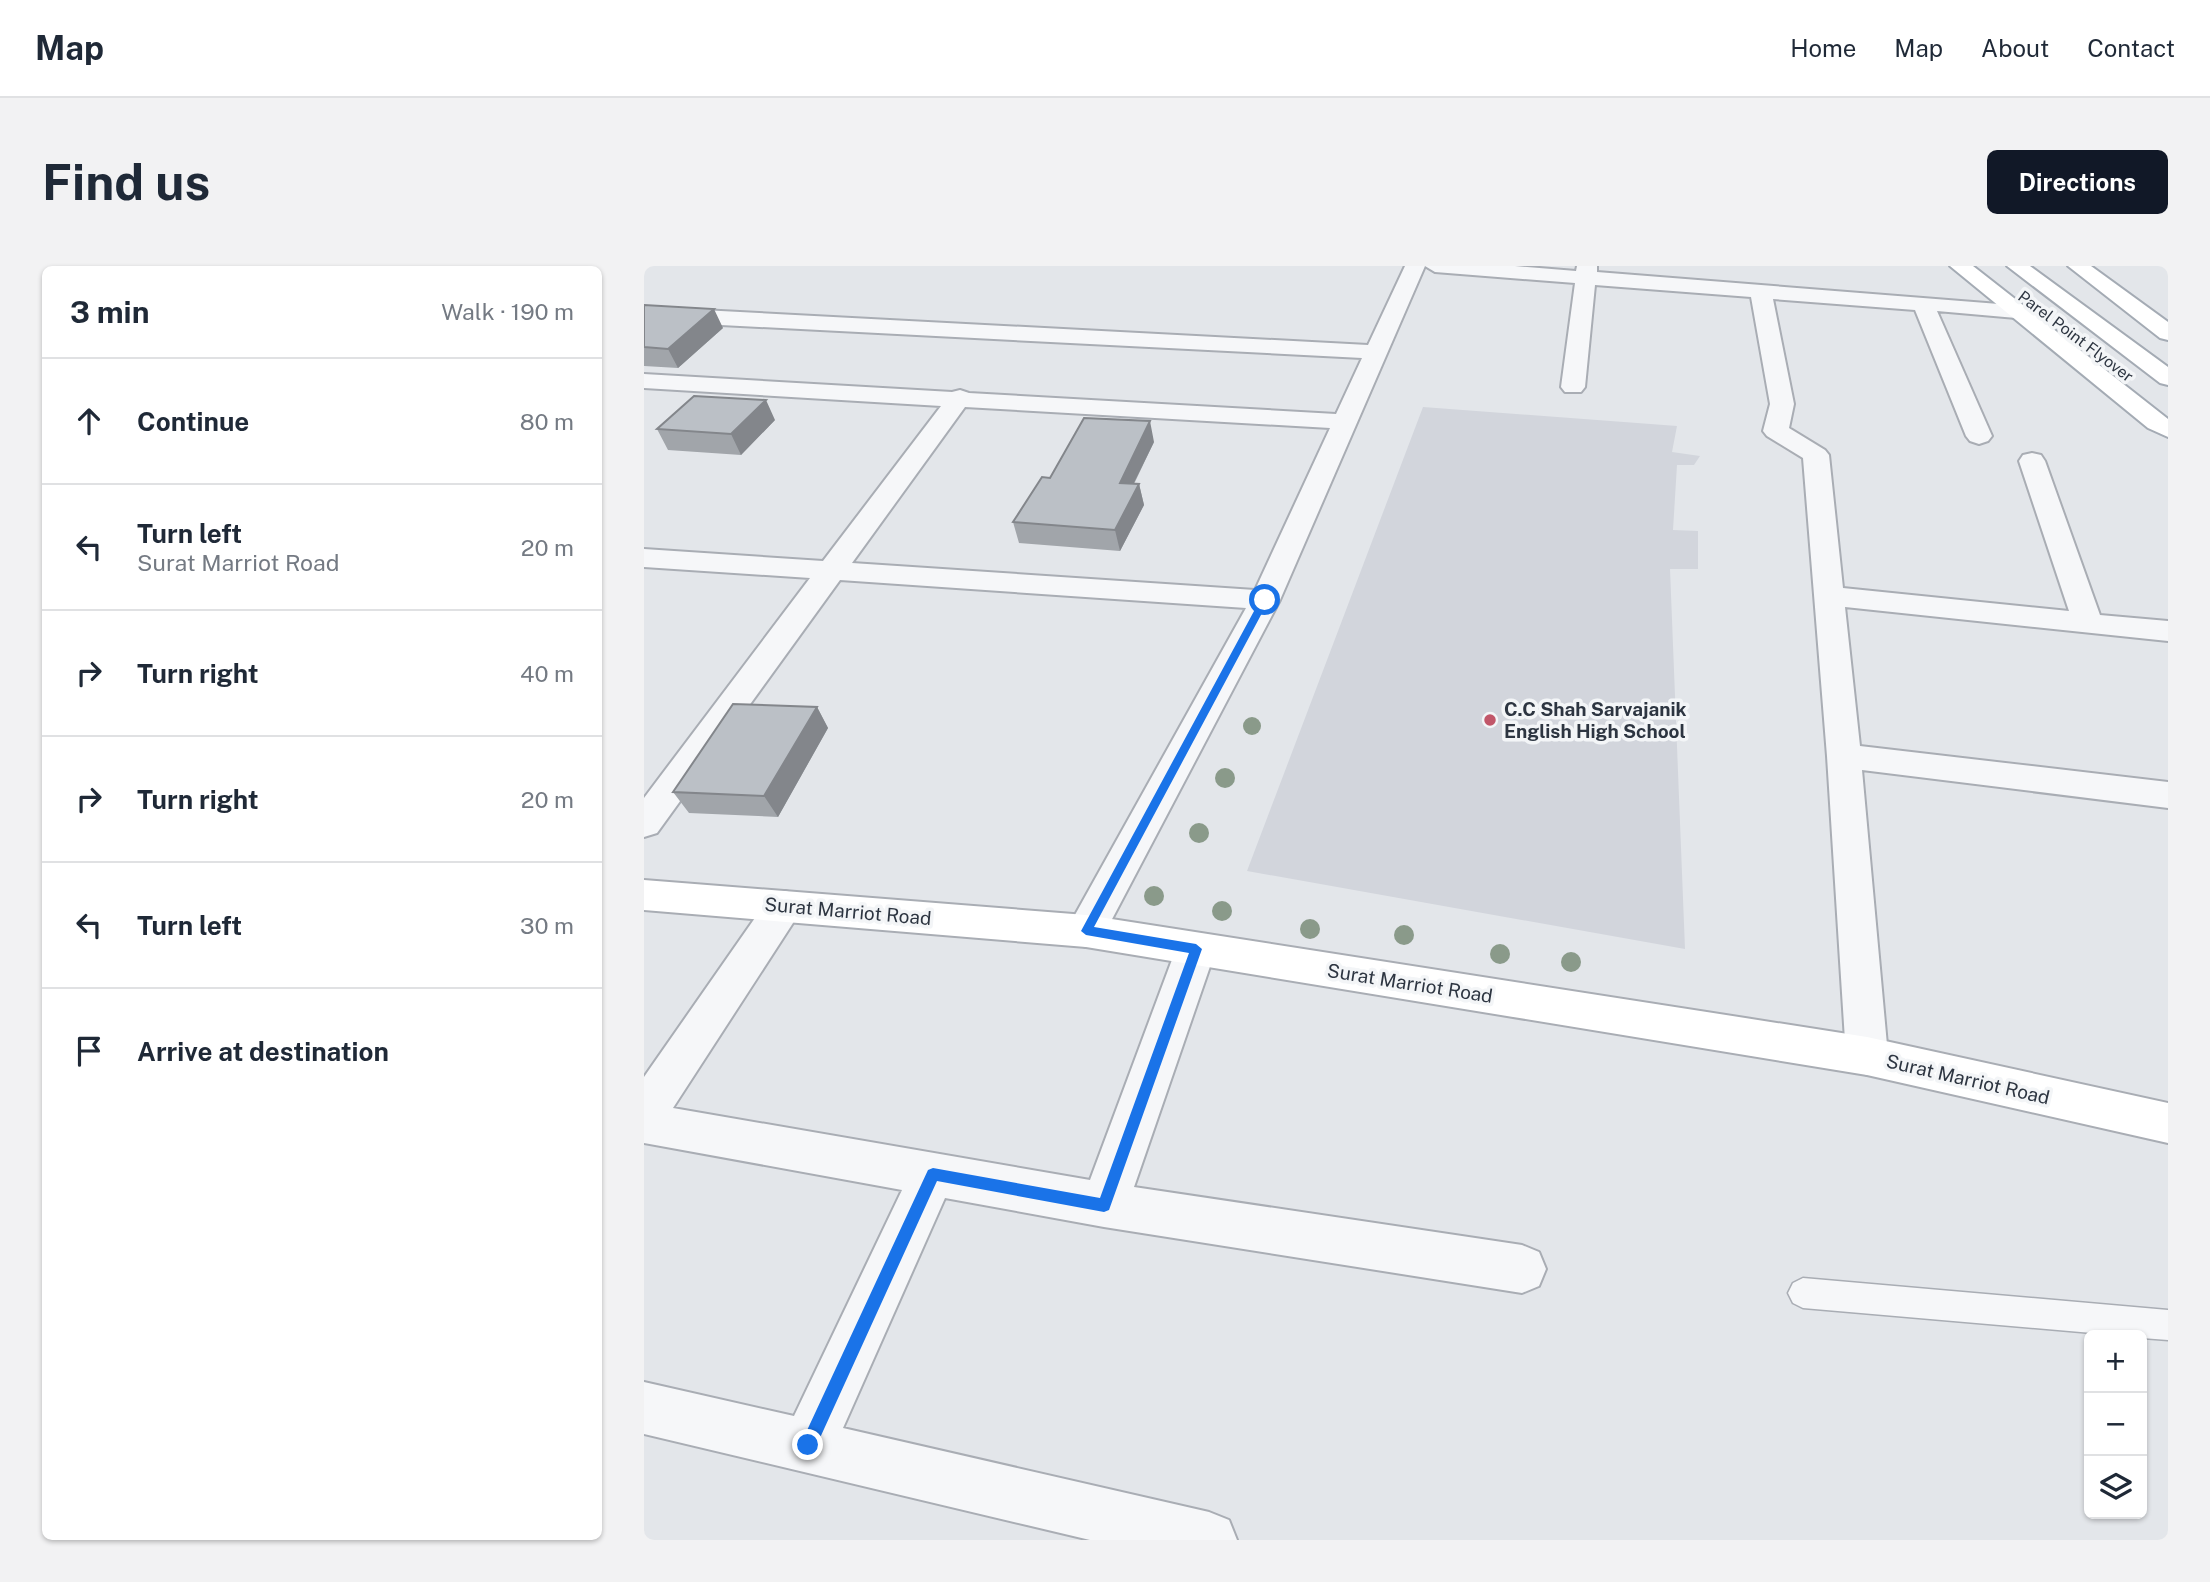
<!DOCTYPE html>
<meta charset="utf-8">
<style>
:root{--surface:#fff;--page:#f2f2f3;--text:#1f2937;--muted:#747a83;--line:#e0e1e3;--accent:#111827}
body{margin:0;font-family:"Public Sans",sans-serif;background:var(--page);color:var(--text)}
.controls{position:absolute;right:21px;bottom:21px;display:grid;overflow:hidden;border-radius:10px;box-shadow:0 2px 5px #0004}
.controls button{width:63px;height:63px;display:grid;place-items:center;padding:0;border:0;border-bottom:2px solid var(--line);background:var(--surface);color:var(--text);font:35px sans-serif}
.stop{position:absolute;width:21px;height:21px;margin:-16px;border:5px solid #1a73e8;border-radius:50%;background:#fff}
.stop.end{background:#1a73e8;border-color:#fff;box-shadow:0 2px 7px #0008}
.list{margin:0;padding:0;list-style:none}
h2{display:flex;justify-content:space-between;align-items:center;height:91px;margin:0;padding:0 28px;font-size:30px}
h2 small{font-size:23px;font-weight:400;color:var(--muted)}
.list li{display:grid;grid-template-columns:46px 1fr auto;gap:21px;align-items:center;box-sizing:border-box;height:126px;padding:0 28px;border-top:2px solid var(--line)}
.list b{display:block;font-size:26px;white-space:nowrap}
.list p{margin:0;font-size:23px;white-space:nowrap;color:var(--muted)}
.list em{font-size:23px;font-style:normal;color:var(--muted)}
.icon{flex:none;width:38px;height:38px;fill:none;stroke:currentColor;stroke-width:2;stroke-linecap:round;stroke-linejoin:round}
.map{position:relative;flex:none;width:1524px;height:1274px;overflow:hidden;border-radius:10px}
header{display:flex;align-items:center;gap:42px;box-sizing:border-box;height:98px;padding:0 35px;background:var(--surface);border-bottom:2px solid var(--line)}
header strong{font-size:33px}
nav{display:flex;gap:38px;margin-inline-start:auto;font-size:24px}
.intro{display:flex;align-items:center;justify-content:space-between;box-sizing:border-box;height:168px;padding:0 42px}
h1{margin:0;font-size:49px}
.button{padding:18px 32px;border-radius:10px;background:var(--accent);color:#fff;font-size:24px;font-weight:700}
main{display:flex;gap:42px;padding:0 42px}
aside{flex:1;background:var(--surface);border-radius:10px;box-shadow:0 2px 5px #0004}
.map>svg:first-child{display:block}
.built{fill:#d2d5dc}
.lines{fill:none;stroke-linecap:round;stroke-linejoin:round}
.lane-casing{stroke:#a9adb4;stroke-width:3}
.street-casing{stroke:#a9adb4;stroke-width:4}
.secondary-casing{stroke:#a9adb4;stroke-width:4}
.primary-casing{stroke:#a4abb4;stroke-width:4}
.lane{fill:#f6f7f9;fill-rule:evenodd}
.street{fill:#f6f7f9;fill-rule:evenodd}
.secondary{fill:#fff;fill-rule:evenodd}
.primary{fill:#fff;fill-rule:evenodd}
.tree{fill:#8a9a8a}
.wall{fill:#a1a5aa}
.shaded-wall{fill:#83868b}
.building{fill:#bbc0c6;stroke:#83868b;stroke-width:2}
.route{fill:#1a73e8}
.poi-dot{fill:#c15669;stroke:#f3f5f7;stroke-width:2.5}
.labels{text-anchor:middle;stroke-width:7;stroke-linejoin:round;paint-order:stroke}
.far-street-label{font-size:16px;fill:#2d3541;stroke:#f3f5f7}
.poi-label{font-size:19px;font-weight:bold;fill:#2d3541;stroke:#f3f5f7;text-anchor:start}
.street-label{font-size:19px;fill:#2d3541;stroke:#f3f5f7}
</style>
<header>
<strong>Map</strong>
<nav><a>Home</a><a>Map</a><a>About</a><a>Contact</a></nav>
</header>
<div class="intro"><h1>Find us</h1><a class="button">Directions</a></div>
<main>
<aside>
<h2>3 min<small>Walk · 190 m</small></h2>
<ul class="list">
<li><svg class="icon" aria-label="ahead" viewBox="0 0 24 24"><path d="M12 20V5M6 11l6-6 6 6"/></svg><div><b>Continue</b></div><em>80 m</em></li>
<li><svg class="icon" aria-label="left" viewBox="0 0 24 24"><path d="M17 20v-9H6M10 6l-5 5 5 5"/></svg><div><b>Turn left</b><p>Surat Marriot Road</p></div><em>20 m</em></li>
<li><svg class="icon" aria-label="right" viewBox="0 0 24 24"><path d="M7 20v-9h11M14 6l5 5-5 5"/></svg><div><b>Turn right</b></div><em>40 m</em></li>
<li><svg class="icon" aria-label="right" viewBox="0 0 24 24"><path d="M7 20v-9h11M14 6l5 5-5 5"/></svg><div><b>Turn right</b></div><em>20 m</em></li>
<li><svg class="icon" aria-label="left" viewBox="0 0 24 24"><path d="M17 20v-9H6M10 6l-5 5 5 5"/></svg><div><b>Turn left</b></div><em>30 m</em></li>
<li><svg class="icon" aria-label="arrive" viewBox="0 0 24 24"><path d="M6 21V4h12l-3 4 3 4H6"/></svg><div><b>Arrive at destination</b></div></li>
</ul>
</aside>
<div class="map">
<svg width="1524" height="1274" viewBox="0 0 1524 1274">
<rect width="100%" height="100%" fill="#e3e6ea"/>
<path class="built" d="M779 141 1033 160 1028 186 1056 190 1050 199H1033L1029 264 1054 265V303H1026L1041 683 603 605Z"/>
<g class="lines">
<g class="lane-casing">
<path id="lane" d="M1159 1012 1524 1044V1074L1498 1072V1069H1471L1159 1042 1149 1037 1144 1027 1149 1017Z"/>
</g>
<g class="street-casing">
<path id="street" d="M761 0H871L932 5 933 0H953V6L1380 40 1383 45 1380 50 1372 52 1293 45 1348 170 1344 175 1335 178 1326 175 1322 170 1271 44 1129 33 1150 138 1145 162 1181 184 1185 189 1199 322 1425 345 1375 195 1379 189 1388 187 1397 189 1401 195 1456 349 1524 355V375L1201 341 1216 480 1524 516V542L1218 504 1244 790 1238 803 1223 809 1208 803 1202 790 1183 490 1159 192 1123 170 1119 165 1126 138 1107 31 951 19 941 121 937 126H921L917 121 931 17 791 6 781 0 636 334 456 676 442 681 428 676 422 665 602 342 196 314 13 567 0 571V532L166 312 0 301V283L179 295 297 140 0 122V108L308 126 316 124 325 127 692 148 718 92 0 55V41L724 79ZM321 141 686 162 611 324 208 297Z
M141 625 155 629 160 640 29 842 446 914 532 683 538 672 552 667 566 672 572 683 490 921 878 979 895 986 902 1003 895 1020 878 1027 460 961 301 932 199 1162 565 1246 585 1254 593 1274H446L0 1168V1116L150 1150 258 924 0 877V811L127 629Z"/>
</g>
<g class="secondary-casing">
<path id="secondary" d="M0 614 442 649 1223 771 1524 837V877L1223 809 442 681 0 644Z"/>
</g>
<g class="primary-casing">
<path id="primary" d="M1306 0H1329L1524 153V171L1504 162Z
M1363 0H1386L1524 101V119L1516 117Z
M1424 0H1447L1524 56V74L1516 72Z"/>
</g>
<use href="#lane" class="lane"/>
<use href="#street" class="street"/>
<use href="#secondary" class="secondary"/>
<use href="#primary" class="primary"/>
</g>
<g class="tree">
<circle cx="608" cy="460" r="9"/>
<circle cx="581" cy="512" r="10"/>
<circle cx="555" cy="567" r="10"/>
<circle cx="510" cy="630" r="10"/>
<circle cx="578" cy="645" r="10"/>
<circle cx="666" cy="663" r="10"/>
<circle cx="760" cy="669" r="10"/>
<circle cx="856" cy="688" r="10"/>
<circle cx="927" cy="696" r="10"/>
</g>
<path class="wall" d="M0 39 79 62 34 102 0 100Z
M131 154 97 189 24 184 13 163Z
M510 176 490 218H495L500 239 476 285 375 277 369 256 406 212Z
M173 441 184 462 134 551 45 547 29 526Z"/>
<path class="shaded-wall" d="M70 43 79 62 34 102 24 83Z
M122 134 131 154 97 189 87 168Z
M506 155 510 176 480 237 476 217Z
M495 218 500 239 476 285 471 264Z
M173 441 184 462 134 551 120 530Z"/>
<path class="building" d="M0 39 70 43 24 83 0 81Z
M50 130 122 134 87 168 13 163Z
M440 152 506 155 476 217 495 218 471 264 369 256 398 211 406 212Z
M89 438 173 441 120 530 29 526Z"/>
<path class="route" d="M621 331 625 334 450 661 552 678 558 683 465 944 460 946 293 915 170 1185 164 1187 159 1185 157 1179 159 1173 284 904 289 902 456 932 545 687 442 669 437 665 616 334Z"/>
<circle class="poi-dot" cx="846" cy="454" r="7"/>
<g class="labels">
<g class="far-street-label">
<text transform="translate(1432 70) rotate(37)" y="6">Parel Point Flyover</text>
</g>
<g class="poi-label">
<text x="860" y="450">C.C Shah Sarvajanik<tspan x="860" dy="22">English High School</tspan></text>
</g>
<g class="street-label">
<text transform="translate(204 645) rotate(5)" y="7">Surat Marriot Road</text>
<text transform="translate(766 717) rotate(9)" y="7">Surat Marriot Road</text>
<text transform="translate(1324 813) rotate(13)" y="7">Surat Marriot Road</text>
</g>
</g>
</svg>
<div class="controls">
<button>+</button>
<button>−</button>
<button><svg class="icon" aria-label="layers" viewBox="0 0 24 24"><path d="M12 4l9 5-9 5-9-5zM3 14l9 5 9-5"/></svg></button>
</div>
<div class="stop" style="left:621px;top:334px"></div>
<div class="stop end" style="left:164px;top:1179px"></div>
</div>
</main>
